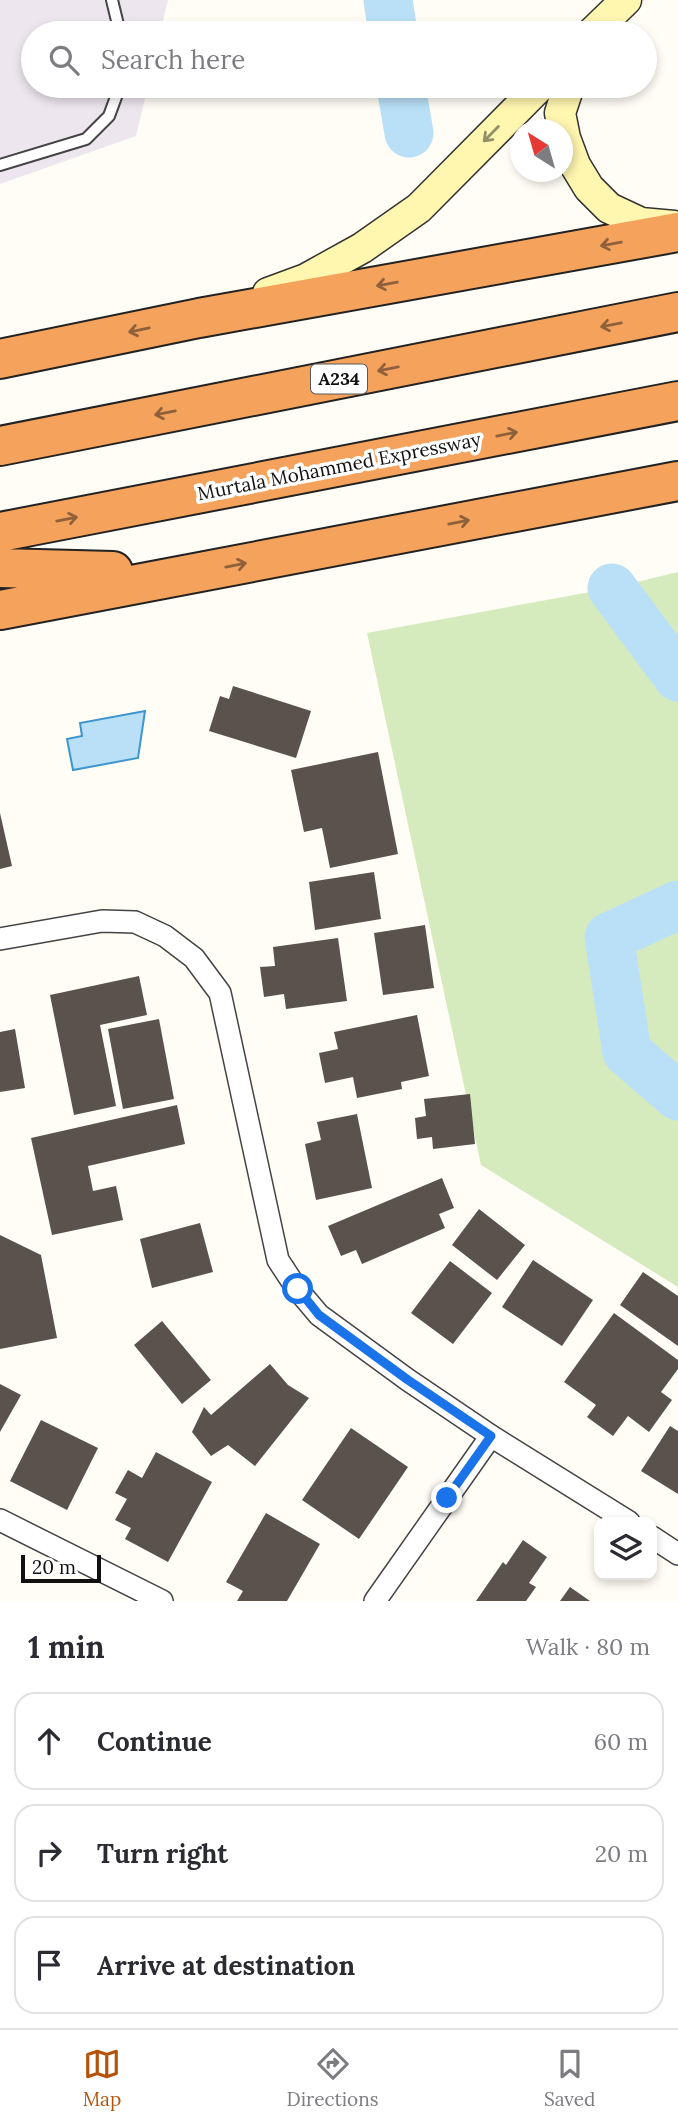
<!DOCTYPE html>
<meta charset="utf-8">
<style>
:root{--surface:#fff;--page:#f2f2f3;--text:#2b2b33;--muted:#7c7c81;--line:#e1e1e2;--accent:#b45309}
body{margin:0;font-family:Lora,serif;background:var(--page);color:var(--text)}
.controls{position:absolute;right:21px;bottom:21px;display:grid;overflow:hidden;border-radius:14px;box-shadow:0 4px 10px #0003}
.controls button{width:63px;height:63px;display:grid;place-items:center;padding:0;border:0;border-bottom:2px solid var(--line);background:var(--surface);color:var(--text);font:35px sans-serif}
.compass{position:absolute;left:510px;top:119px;width:63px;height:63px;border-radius:50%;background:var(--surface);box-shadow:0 4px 10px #0003;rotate:323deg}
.scale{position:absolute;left:21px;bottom:18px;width:80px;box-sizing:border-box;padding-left:7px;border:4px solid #111;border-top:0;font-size:19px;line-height:24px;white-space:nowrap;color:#111;-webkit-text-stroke:5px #fff;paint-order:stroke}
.stop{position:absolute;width:21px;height:21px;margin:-16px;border:5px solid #1a73e8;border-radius:50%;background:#fff}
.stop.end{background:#1a73e8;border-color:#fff;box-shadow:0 2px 7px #0008}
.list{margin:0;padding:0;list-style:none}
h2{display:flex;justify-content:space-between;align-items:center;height:91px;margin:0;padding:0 28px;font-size:30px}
h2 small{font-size:23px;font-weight:400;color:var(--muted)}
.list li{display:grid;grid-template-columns:46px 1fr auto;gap:21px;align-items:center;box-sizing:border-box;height:98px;margin:0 14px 14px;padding:0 14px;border:2px solid var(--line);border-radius:21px}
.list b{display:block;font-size:26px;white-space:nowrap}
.list em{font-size:23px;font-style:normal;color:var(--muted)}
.icon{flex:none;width:38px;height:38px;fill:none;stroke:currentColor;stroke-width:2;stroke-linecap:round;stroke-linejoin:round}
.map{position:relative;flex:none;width:678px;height:1601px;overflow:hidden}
.search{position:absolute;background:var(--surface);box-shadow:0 4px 10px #0003;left:21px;right:21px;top:21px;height:77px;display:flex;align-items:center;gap:18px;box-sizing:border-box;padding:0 24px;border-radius:38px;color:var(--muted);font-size:26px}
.sheet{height:427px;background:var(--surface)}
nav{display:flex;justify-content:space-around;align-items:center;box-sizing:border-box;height:98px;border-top:2px solid var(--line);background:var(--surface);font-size:19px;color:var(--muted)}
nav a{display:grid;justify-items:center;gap:4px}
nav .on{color:var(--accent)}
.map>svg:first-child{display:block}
.industrial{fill:#eee6ef}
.green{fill:#d5ebbd}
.water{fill:#b9e0f7;stroke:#3f96cf;stroke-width:2}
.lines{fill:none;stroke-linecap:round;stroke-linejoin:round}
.river{stroke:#b9e0f7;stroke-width:49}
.building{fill:#5a524d}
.lane-casing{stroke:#444;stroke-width:14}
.street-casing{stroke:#444;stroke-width:24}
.secondary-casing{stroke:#333;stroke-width:33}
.highway-casing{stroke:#222;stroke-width:42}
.lane{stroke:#fff;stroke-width:10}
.street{stroke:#fff;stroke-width:21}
.secondary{stroke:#fff6b0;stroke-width:30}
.highway{stroke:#f5a25d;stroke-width:38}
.oneway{stroke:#948f68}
.oneway2{stroke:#8e613b}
.route{stroke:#1a73e8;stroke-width:9}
.labels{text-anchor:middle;stroke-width:7;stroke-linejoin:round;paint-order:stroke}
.shield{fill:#fff;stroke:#585858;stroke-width:2}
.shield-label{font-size:18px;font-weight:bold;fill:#111}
.street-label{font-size:19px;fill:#111;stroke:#fff}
</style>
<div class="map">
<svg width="678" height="1601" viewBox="0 0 678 1601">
<rect width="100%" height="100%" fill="#fffdf5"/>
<path class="industrial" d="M0 0H168L160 33H33V86H148L136 136 0 184Z"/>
<path class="green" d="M678 572V1287L481 1165 367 633 612 588Z"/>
<path class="water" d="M145 711 138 758 73 770 67 739 82 736 80 723Z"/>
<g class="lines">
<path class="river" d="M388 0 393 33
M401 86 409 133
M612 588 678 677
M678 905 609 937 627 1052 678 1096"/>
</g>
<path class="building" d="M233 686 311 711 296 758 209 731 220 696 229 699Z
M378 752 398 854 330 868 322 828 304 832 291 770Z
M0 813 12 866 0 869Z
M374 872 381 919 315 930 309 882Z
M425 925 434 988 383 995 374 933Z
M338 938 347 1001 286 1009 284 994 264 997 260 967 275 966 273 947Z
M139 976 147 1015 100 1025 116 1106 74 1115 50 995Z
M417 1015 429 1076 401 1082 402 1089 357 1098 353 1077 325 1083 319 1053 338 1049 334 1032Z
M159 1019 174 1099 123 1109 108 1029Z
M15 1029 25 1088 0 1092V1032Z
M470 1094 475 1144 433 1149 432 1137 417 1139 415 1118 426 1116 424 1099Z
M177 1105 185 1144 88 1166 93 1191 116 1186 123 1220 52 1235 31 1138Z
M357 1114 372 1188 316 1200 305 1144 321 1140 317 1122Z
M442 1178 454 1208 439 1214 445 1228 362 1264 356 1250 341 1256 328 1226Z
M479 1209 525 1245 497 1280 452 1245Z
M200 1223 213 1272 152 1288 140 1239Z
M0 1235 41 1255 57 1338 0 1349Z
M533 1260 593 1300 562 1346 502 1307Z
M450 1261 492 1293 453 1344 411 1313Z
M643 1272 678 1296V1346L620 1305Z
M614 1313 678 1360V1369L661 1392 672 1400 649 1432 628 1416 613 1436 587 1417 596 1405 564 1382Z
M162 1321 211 1380 182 1404 134 1345Z
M270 1364 288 1385 309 1398 255 1466 228 1445 211 1456 192 1432 204 1407 211 1415Z
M0 1384 21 1395 0 1432Z
M41 1420 98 1448 67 1510 10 1481Z
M670 1426 678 1431V1494L641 1471Z
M351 1428 408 1467 359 1539 302 1500Z
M156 1452 212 1482 168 1562 125 1539 131 1528 115 1520 127 1499 115 1493 128 1470 142 1478Z
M266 1513 320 1544 287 1601H237L243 1591 226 1582Z
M523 1540 547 1557 529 1583 536 1587 526 1601H476L503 1562 506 1565Z
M570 1587 590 1601H560Z"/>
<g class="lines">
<g class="lane-casing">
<path id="lane" d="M112 0 120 33
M0 165 86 139 109 116 120 86"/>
</g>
<g class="street-casing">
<path id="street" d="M0 939 102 921 135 922 165 936 194 958 220 993 278 1260 297 1289 319 1315 408 1380 491 1436 629 1522
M0 1520 162 1601
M652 1537 678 1554
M375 1601 491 1436"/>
</g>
<g class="secondary-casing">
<path id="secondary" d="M592 33 626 0
M569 86 560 113 565 138 575 165 589 188 609 208 641 223 674 226
M268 293 306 279 362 248 419 208 540 86"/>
</g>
<g class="highway-casing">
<path id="highway" d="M0 359 199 318 678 232
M0 446 678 312
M0 532 678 401
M0 568 113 571
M0 610 678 481"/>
</g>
<use href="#lane" class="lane"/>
<use href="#street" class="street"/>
<use href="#secondary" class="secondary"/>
<use href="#highway" class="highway"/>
</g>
<defs><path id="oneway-shaft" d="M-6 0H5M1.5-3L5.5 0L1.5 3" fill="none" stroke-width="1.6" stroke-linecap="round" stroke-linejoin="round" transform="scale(1.75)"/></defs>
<use class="oneway" href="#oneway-shaft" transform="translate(491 134) rotate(135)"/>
<g class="oneway2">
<use href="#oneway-shaft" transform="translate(611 244) rotate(170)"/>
<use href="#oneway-shaft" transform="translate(387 284) rotate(170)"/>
<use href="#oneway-shaft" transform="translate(611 325) rotate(169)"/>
<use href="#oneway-shaft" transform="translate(139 330) rotate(168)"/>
<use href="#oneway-shaft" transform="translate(388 369) rotate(169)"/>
<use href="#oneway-shaft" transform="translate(165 413) rotate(169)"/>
<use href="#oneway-shaft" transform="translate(507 434) rotate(-11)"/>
<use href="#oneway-shaft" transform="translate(67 519) rotate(-11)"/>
<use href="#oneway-shaft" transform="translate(459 522) rotate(-11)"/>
<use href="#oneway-shaft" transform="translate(236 565) rotate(-11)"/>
</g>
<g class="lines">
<path class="route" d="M298 1289 319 1315 408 1380 491 1436 447 1498"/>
</g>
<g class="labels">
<rect class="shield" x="311" y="364.5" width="56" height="29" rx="5"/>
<g class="shield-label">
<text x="339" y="385">A234</text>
</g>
<g class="street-label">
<text transform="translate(339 466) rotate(-11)" y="7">Murtala Mohammed Expressway</text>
</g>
</g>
</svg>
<div class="controls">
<button><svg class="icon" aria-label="layers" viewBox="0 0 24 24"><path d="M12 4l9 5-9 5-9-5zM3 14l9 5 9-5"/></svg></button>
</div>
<svg class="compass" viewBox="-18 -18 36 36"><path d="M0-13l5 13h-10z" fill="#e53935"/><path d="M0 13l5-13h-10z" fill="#7c7c81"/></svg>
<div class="scale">20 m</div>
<div class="stop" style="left:298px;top:1289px"></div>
<div class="stop end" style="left:447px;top:1498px"></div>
<div class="search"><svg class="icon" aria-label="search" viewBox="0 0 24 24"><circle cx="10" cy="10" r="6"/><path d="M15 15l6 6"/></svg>Search here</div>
</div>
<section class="sheet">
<h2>1 min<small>Walk · 80 m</small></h2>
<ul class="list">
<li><svg class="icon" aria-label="ahead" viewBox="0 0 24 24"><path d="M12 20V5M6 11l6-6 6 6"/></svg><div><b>Continue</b></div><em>60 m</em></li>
<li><svg class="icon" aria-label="right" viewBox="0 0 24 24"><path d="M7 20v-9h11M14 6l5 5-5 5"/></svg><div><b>Turn right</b></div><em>20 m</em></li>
<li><svg class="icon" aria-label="arrive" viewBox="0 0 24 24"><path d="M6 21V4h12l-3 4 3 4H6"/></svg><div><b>Arrive at destination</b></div></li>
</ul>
</section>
<nav>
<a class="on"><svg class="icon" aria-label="map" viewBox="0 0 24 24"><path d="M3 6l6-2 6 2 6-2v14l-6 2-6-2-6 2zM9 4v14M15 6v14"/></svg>Map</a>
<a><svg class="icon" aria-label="directions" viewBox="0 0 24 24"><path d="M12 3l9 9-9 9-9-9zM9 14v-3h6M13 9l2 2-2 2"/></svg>Directions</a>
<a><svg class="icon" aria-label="saved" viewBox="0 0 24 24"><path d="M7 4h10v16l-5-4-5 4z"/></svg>Saved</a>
</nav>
